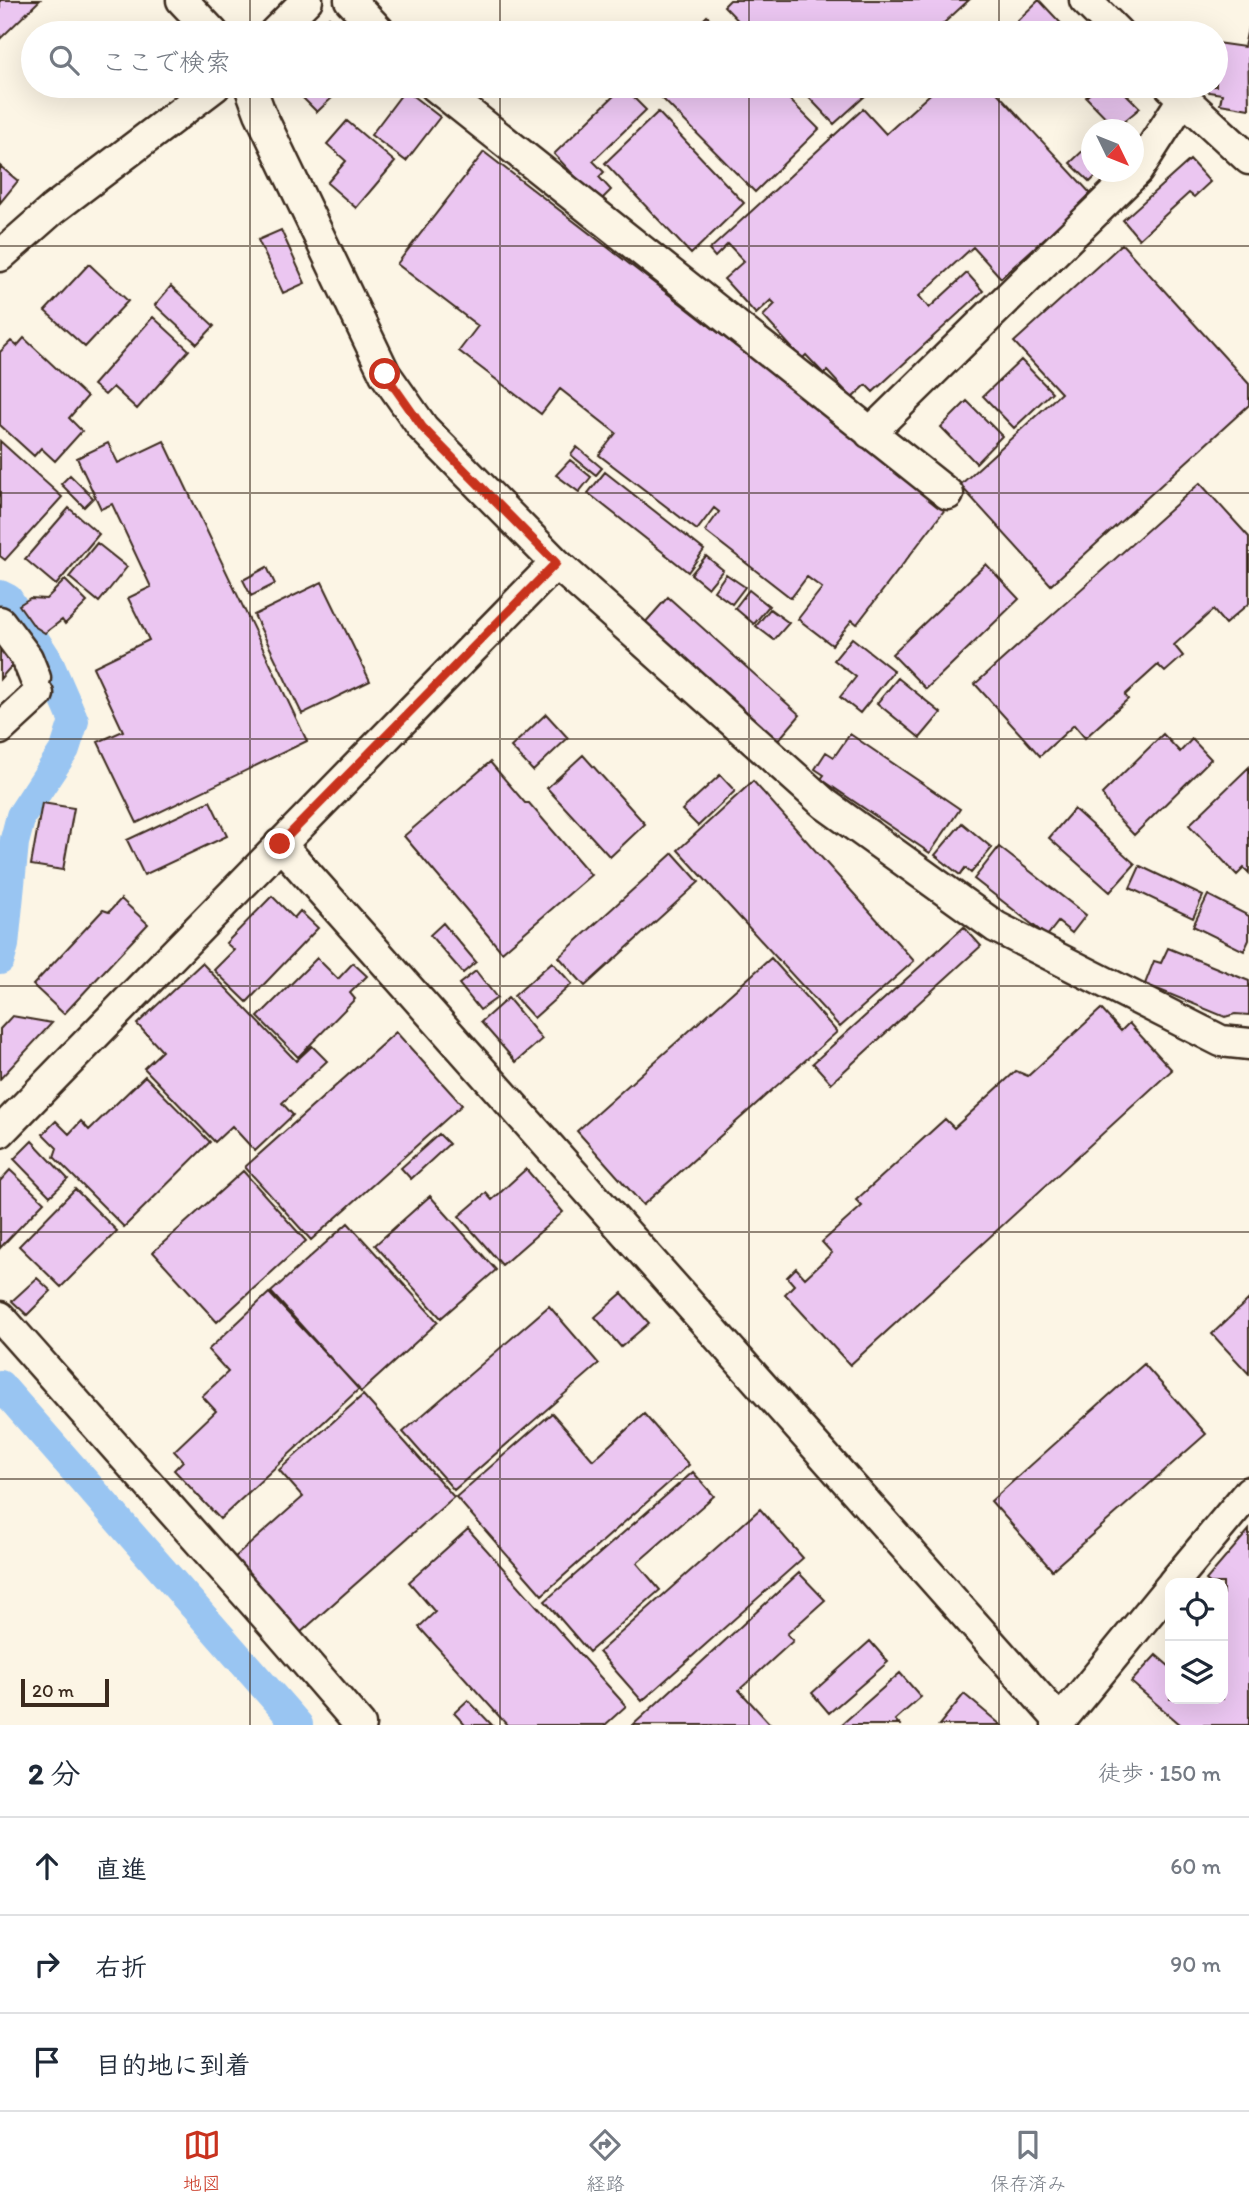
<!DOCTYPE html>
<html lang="ja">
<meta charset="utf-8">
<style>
:root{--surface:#fff;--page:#f6f6f7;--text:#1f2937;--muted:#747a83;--line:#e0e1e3;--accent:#c8321e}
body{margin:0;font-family:Itim,"Klee One",sans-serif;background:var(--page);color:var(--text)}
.controls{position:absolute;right:21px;bottom:21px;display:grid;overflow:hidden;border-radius:14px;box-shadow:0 7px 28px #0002}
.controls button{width:63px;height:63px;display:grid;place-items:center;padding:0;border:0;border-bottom:2px solid var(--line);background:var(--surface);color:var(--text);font:35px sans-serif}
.compass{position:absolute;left:1081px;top:119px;width:63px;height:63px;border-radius:50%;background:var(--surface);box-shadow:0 7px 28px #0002;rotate:133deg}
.scale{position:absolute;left:21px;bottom:18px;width:88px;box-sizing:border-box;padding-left:7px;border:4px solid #3b2a1e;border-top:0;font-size:19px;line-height:24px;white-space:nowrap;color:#3b2a1e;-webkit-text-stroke:5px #fcf5e5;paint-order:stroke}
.stop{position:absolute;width:21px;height:21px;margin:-16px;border:5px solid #c8321e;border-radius:50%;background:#fff}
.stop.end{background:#c8321e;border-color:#fff;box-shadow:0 2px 7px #0008}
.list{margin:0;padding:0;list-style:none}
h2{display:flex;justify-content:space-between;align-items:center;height:91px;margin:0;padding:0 28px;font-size:30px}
h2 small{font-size:23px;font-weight:400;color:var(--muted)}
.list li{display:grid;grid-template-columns:46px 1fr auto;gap:21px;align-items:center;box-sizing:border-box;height:98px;padding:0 28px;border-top:2px solid var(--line)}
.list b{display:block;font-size:26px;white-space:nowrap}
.list em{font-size:23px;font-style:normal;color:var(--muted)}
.icon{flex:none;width:38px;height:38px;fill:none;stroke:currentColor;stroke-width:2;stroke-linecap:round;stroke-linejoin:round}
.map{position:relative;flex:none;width:1249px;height:1725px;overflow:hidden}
.search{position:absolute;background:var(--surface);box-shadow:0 7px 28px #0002;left:21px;right:21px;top:21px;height:77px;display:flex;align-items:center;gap:18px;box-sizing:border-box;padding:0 24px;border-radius:38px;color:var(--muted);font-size:26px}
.sheet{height:385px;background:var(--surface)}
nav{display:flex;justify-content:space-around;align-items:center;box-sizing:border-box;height:98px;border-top:2px solid var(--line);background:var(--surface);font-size:19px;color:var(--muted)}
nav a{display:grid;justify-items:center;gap:4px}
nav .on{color:var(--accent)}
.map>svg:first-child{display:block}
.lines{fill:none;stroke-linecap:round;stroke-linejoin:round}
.canal{stroke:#99c5f2;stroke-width:30}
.building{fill:#ebc6f1;stroke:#3b2a1e;stroke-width:2}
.minor-casing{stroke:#3b2a1e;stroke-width:35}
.minor{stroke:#fcf5e5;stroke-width:30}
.route{stroke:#c8321e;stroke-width:9}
.grid{fill:none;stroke:#3b2a1e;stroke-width:2;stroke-opacity:0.55}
</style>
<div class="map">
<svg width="1249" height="1725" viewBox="0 0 1249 1725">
<rect width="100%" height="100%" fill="#fcf5e5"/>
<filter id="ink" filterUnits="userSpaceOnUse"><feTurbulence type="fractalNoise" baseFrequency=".0143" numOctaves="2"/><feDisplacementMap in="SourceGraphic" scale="14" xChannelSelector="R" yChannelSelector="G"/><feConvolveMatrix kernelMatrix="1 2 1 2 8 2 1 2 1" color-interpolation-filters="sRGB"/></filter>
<g filter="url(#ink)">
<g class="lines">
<path class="canal" d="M0 595 8 599 47 659 74 721 65 749 21 816 14 843 4 945 0 960
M0 1385 298 1725"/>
</g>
<path class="building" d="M0 0H40L0 39Z
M730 0H969L933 33H750L724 6Z
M1039 0 1070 33H1028L1017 21Z
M707 16 724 33H690Z
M329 17 345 33H313Z
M1248 28 1249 109 1220 104 1222 94 1209 92 1198 86H1216V43L1244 47Z
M291 86H329L336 94 317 112Z
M650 86H776L819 129 755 192Z
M798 86H876L834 124Z
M939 86H991L1092 195 1001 278 973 247 919 296 929 308 967 273 983 291 873 392 866 385 852 398 827 371 824 374 806 355 802 359 763 316 775 304 771 300 756 314 724 279 744 261 728 244 715 257 709 250 863 109 886 134Z
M1076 86H1090L1083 93Z
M1098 86H1118L1140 108 1116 128 1086 97Z
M623 87 646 110 593 161 604 172 599 177 611 190 594 207 584 186 554 154Z
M405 90 440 117 406 161 371 135Z
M658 112 744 203 691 254 605 163Z
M347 121 395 162 356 208 327 183 346 161 327 144Z
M1092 142V172H1100L1090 182 1070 163Z
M484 152 946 508 857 624 852 620 832 645 798 619 822 588 807 577 791 598 705 531 719 512 714 508 697 530 599 455 616 433 560 389 541 414 459 351 478 326 397 264Z
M1190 160 1210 182 1194 197 1189 193 1139 239 1123 220Z
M0 166 18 181 0 203Z
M281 230 305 283 283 293 258 240Z
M1122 244 1249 384V405L1051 585 960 485 1061 393 1014 342Z
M89 264 128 301 85 347 45 311Z
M171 286 214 326 197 344 155 305Z
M153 317 189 350 137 409 113 387 105 395 93 385Z
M24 338 87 397 69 418 82 431 55 461 41 448 34 456 0 425V352L11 341 17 346Z
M1021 360 1052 392 1014 428 983 396Z
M967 401 1002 436 976 463 941 427Z
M0 441 62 497 5 560 0 556Z
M164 441 307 741 137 823 98 742 123 731 93 667 149 640 128 598 151 587 112 504 101 509 77 458 108 443 118 463Z
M577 447 602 468 596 475 571 455Z
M570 460 591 477 579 492 556 475Z
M605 472 704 550 688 572 588 493Z
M70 475 93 498 84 507 61 484Z
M1200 483 1249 537V603L1225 624 1213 610 1174 645 1183 656 1165 672 1158 665 1125 695 1128 699 1085 738 1074 725 1040 756 975 684Z
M69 508 99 534 56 585 25 559Z
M97 543 127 567 99 602 69 577Z
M706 556 723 570 708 588 691 574Z
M986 564 1019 599 926 689 892 654Z
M267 567 275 584 251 596 243 580Z
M726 574 745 587 732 604 714 591Z
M65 580 87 602 65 624 62 620 45 633 34 626 19 605 30 598 46 599Z
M322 582 370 681 302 714 254 615Z
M749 590 769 606 754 624 735 608Z
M668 597 800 715 775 744 643 625Z
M770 609 789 623 774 640 756 626Z
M852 638 894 671 860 713 840 697 856 677 834 660Z
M0 648 15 662 0 679Z
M898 678 941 713 920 738 877 703Z
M546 714 568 738 533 771 511 747Z
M850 734 960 809 930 853 821 779 824 775 815 769 826 752 834 757Z
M1163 734 1180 752 1192 739 1211 759 1134 835 1114 814 1102 794Z
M583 755 645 824 610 857 547 788Z
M490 762 525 803H529L591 875 502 952 404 836Z
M1249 767V873L1244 868 1237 875 1189 825Z
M720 775 735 791 698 826 682 810Z
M753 781 914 961 840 1027 678 850Z
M210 801 227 836 144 875 127 840Z
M42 803 74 808 63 870 31 865Z
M1074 809 1135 864 1110 892 1049 838Z
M962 823 992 848 971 873 965 868 960 875 935 855Z
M999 847 1086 915 1072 933 1058 922 1047 936 974 879Z
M673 853 699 882 585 986 559 957Z
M1140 866 1203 896 1193 918 1130 888Z
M1208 895 1249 916V940L1244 951 1193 926Z
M272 896 294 918 300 911 318 928 247 1002 214 970 234 950 226 943Z
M121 899 148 924 64 1014 33 985 103 910 109 912Z
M443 923 476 962 463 973 430 935Z
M964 927 981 946 831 1083 813 1063Z
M1168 948 1249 981V1015L1235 1014 1225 1017 1145 984 1154 961 1161 963Z
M317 958 338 979 353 963 367 976 350 993 355 999 298 1057 258 1017Z
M771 958 837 1032 643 1205 577 1131Z
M552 962 572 984 534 1018 514 996Z
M202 963 296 1061 312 1046 327 1061 282 1103 293 1115 255 1151 232 1126 215 1142 144 1068 162 1051 137 1024Z
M476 971 497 998 480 1010 459 984Z
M508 998 542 1039 516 1062 481 1022Z
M1101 1009 1121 1031 1129 1023 1172 1070 850 1365 785 1294 794 1285 787 1277 796 1268 805 1278 832 1253 822 1242 862 1206 856 1200 945 1119 954 1128 1016 1071 1028 1076Z
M12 1016 52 1023 0 1079V1029Z
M396 1032 462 1105 311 1240 245 1167Z
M145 1076 210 1142 124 1227 54 1157 57 1148 43 1134 56 1121 69 1134 81 1121 89 1130Z
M439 1134 449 1144 411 1179 401 1168Z
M32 1141 68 1179 50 1196 14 1159Z
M526 1169 563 1212 502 1265 459 1216 486 1193 492 1200Z
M10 1170 44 1202 0 1248V1181Z
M243 1171 306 1241 217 1322 153 1252Z
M75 1189 117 1231 61 1287 19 1246Z
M430 1196 496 1270 441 1318 375 1245Z
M348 1223 438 1322 361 1392 271 1292Z
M37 1278 51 1291 27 1315 12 1301Z
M269 1293 359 1389 220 1519 174 1470 183 1461 174 1451 216 1411 202 1396 228 1372 208 1350Z
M622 1293 649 1323 621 1347 595 1317Z
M1249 1299V1374L1212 1334Z
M549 1306 599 1364 454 1490 403 1432Z
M1144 1364 1206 1434 1052 1570 991 1501Z
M363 1395 454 1497 300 1633 234 1558 303 1497 279 1470Z
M552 1413 593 1460 644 1414 689 1465 542 1595 456 1497Z
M693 1472 714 1496 637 1563 660 1590 589 1652 545 1601Z
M760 1509 803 1558 642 1701 599 1652Z
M468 1529 626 1706 605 1725H507L419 1627 435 1612 409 1582Z
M1249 1530V1725H1181L1131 1682 1156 1655 1170 1667V1699H1223V1583H1210L1206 1580Z
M799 1573 825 1600 787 1634 793 1641 739 1690 771 1725H633Z
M870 1641 888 1662 829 1713 812 1693Z
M900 1673 921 1697 895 1720 900 1725H841Z
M964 1694 1001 1725H939Z
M468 1700 492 1725H465L454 1713Z"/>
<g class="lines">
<g class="minor-casing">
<path id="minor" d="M182 0 213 33
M350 0 381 33
M1085 0 1118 33
M274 33 307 0
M250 86 260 113 385 374 423 428 556 563 825 804 996 927 1221 1041 1249 1044
M435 86 948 494
M1170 86 1249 159
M0 256 52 210 215 86
M870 433 1137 171 1183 99
M0 622 27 658 35 678
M0 729 38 694
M280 844 1060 1721
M0 1132 556 563
M0 1317 271 1622 360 1725
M1173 1583 1249 1492
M1057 1725 1170 1587"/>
</g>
<use href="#minor" class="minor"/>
</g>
</g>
<g class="lines" filter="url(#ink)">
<path class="route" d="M280 844 556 563 423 428 385 374"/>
</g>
<path class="grid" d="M250 0V33M500 0V33M749 0V33M999 0V33M250 86V1725M500 86V1725M749 86V1725M999 86V1725M0 246H1249M0 493H1249M0 739H1249M0 986H1249M0 1232H1249M0 1479H1249"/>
</svg>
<div class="controls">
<button><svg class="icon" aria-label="locate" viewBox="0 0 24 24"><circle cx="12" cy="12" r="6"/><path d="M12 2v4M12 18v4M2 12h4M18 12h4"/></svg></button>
<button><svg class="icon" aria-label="layers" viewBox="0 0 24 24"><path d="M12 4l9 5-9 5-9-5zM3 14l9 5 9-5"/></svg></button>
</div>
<svg class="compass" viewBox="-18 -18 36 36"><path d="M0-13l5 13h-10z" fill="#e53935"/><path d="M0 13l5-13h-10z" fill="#747a83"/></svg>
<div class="scale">20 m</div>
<div class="stop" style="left:385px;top:374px"></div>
<div class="stop end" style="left:280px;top:844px"></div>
<div class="search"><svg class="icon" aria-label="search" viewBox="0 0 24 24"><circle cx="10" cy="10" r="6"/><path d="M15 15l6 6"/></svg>ここで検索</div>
</div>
<section class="sheet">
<h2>2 分<small>徒歩 · 150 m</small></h2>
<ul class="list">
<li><svg class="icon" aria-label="ahead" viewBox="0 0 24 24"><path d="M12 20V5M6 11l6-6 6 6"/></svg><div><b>直進</b></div><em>60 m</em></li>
<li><svg class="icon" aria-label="right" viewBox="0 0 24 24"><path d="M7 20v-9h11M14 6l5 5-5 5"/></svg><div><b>右折</b></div><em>90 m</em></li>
<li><svg class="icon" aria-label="arrive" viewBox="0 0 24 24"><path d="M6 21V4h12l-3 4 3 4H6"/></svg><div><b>目的地に到着</b></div></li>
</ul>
</section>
<nav>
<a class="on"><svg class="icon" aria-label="map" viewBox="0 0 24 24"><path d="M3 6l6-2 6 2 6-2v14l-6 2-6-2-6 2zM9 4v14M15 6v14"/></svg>地図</a>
<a><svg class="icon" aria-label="directions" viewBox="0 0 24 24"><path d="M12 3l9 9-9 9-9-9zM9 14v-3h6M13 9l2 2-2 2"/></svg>経路</a>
<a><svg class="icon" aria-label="saved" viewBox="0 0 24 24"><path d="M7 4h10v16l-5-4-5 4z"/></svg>保存済み</a>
</nav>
